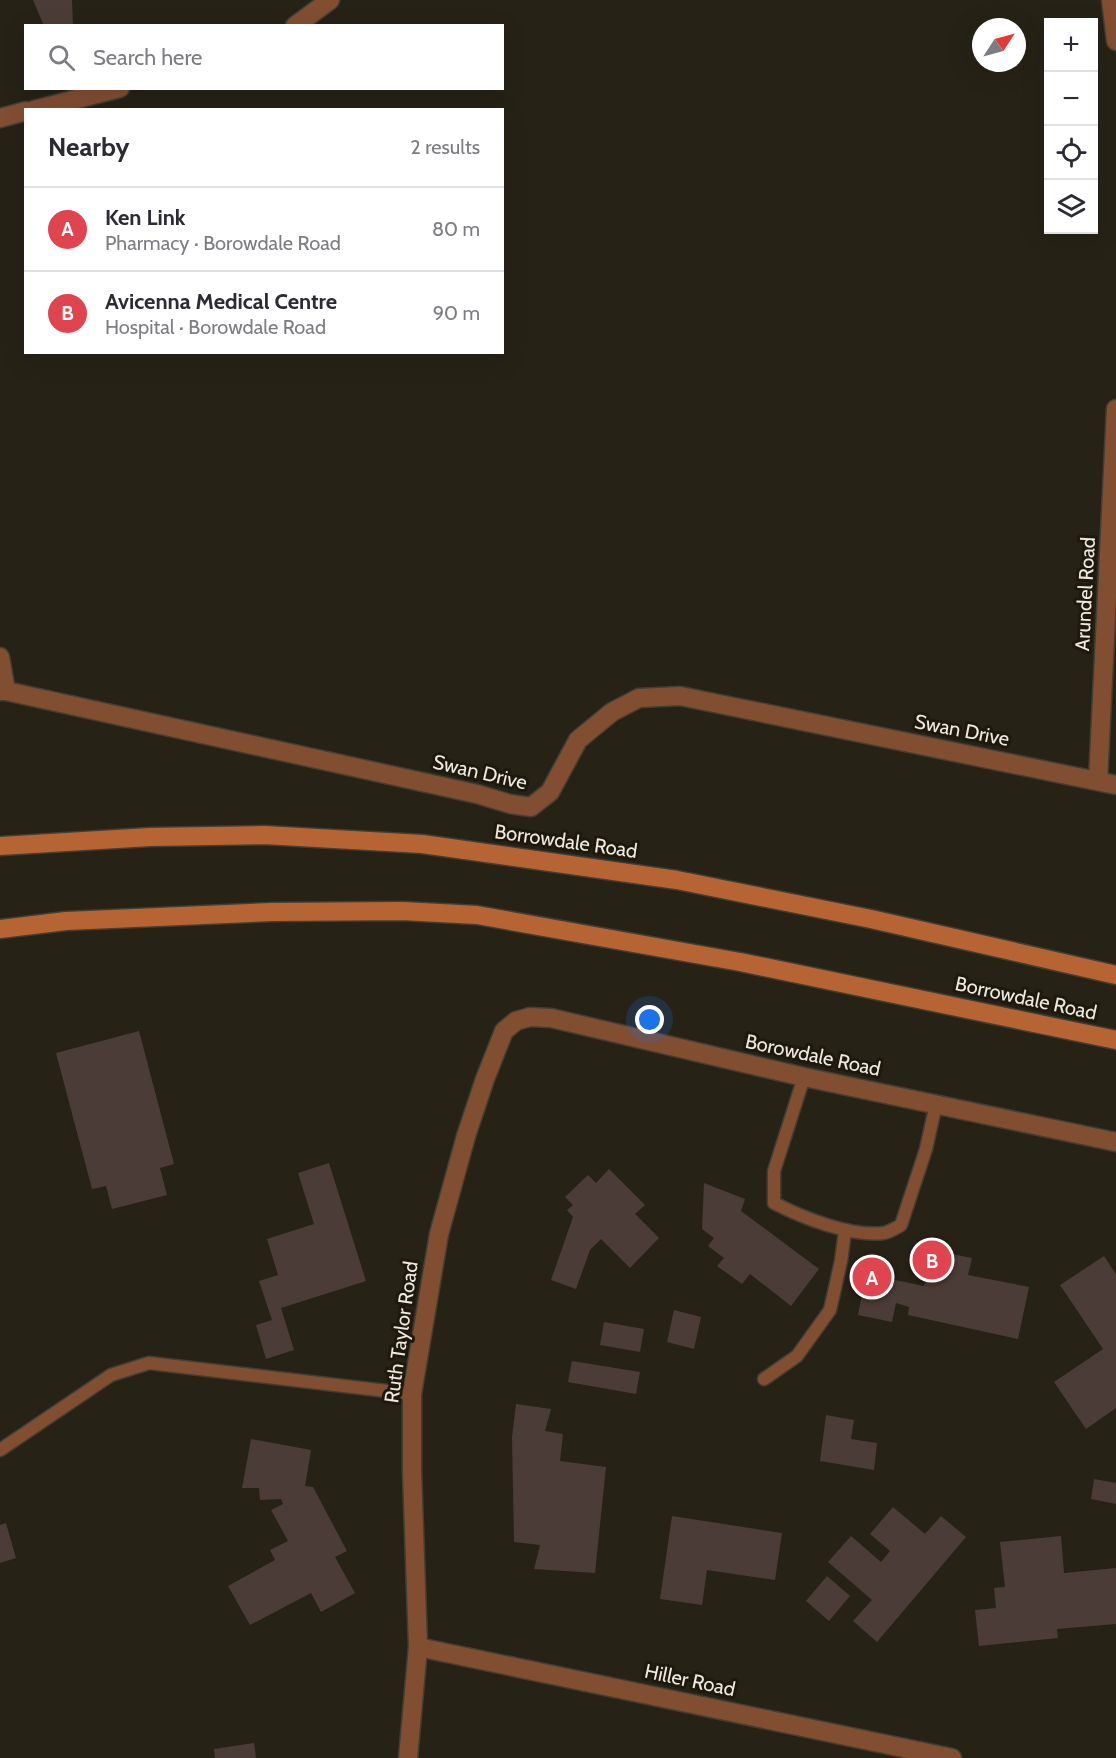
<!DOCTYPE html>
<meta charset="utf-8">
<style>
:root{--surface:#fff;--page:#f7f7f7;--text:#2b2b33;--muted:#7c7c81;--line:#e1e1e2;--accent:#6e6389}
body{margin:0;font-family:Cabin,sans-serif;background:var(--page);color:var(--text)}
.controls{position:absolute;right:18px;top:18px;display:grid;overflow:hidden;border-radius:0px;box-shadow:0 6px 24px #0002}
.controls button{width:54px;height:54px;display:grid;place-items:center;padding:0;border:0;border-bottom:2px solid var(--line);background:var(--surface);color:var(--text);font:30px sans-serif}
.compass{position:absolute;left:972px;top:18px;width:54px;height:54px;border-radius:50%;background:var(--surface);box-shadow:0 6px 24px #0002;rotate:54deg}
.you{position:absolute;left:650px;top:1020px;width:21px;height:21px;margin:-15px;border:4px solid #fff;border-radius:50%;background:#1a73e8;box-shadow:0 0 0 9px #1a73e833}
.badge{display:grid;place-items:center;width:39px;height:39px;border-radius:50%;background:var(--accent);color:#fff;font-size:20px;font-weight:700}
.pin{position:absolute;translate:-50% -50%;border:3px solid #fff;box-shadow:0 2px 6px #0006}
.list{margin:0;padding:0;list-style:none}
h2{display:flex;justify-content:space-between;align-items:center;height:78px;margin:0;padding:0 24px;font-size:26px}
h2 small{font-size:20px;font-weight:400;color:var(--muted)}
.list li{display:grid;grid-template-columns:39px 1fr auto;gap:18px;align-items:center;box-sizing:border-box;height:84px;padding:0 24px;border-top:2px solid var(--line)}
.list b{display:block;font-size:22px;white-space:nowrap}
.list p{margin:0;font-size:20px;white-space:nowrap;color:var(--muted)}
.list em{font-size:20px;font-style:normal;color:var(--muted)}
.icon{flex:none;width:33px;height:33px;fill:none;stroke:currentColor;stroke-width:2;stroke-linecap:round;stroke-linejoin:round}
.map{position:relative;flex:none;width:1116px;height:1758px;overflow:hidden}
.search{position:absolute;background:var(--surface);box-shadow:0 6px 24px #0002;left:24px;top:24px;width:480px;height:66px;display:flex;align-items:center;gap:15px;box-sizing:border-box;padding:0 21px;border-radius:0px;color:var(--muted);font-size:22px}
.panel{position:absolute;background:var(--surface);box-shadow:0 6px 24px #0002;left:24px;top:108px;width:480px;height:246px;border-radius:0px}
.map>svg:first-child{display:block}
.building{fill:#4b3c37}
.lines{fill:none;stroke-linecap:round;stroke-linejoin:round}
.lane-casing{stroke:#433e33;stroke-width:15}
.street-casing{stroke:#433e33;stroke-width:21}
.secondary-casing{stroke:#433e33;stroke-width:21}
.lane{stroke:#824e32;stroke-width:12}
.street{stroke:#824e32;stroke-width:18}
.secondary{stroke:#b76435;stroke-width:18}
.labels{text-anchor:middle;stroke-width:6;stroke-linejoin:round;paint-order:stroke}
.street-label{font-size:20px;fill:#eeeae2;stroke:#1e190d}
</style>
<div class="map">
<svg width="1116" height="1758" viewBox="0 0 1116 1758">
<rect width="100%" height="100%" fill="#272216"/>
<path class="building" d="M33 0H72L73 25 44 26Z
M139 1031 174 1164 160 1168 167 1195 112 1209 106 1186 92 1189 56 1053Z
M329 1163 366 1281 281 1308 294 1350 266 1359 256 1325 272 1320 259 1281 278 1275 267 1239 314 1224 298 1173Z
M609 1169 645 1205 635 1214 659 1238 630 1268 601 1239 590 1250 576 1289 551 1280 573 1217 567 1210 573 1205 565 1197 588 1175 596 1183Z
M704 1183 745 1199 741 1211 819 1269 791 1306 750 1274 742 1284 717 1266 724 1258 708 1246 714 1238 702 1229Z
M932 1250 972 1258 968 1275 1029 1287 1018 1339 908 1315 909 1307 896 1303 892 1322 858 1315 866 1274 924 1286Z
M1104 1256 1116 1274V1408L1086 1429 1054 1382 1103 1349 1060 1285Z
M674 1310 701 1317 694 1349 667 1342Z
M604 1322 644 1329 640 1352 600 1345Z
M572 1361 640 1372 636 1394 568 1382Z
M516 1404 551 1409 545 1431 563 1434 560 1461 606 1467 595 1573 534 1569 540 1545 514 1542 512 1437Z
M826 1415 854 1420 851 1439 877 1443 874 1470 820 1461Z
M251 1439 311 1450 305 1486 313 1487 347 1551 335 1557 355 1593 321 1612 311 1593 250 1625 228 1586 275 1560 270 1550 288 1541 271 1510 283 1504 281 1499 260 1500 259 1488H242Z
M1094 1479 1116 1483V1504L1091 1499Z
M893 1507 925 1534 941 1516 966 1537 877 1642 853 1621 872 1600 828 1562 851 1536 881 1562 890 1551 870 1534Z
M672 1516 782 1533 775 1580 707 1570 702 1605 660 1599Z
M6 1523 16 1558 0 1563V1525Z
M1061 1536 1064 1573 1116 1568V1624L1057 1629 1058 1638 979 1646 975 1610 996 1608 994 1588 1005 1587 1000 1542Z
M827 1576 850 1596 829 1621 806 1601Z
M254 1743 256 1758H215L214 1749Z"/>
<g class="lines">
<g class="lane-casing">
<path id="lane" d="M804 1077 774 1171V1203C803 1218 851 1237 884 1233 889 1232 896 1228 901 1225L926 1149 936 1104
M764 1379 797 1356 830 1310 841 1261 845 1231
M0 1450 111 1375 149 1363 412 1394"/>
</g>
<g class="street-casing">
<path id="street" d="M1111 0 1116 41
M295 26 330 0
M34 110 120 88
M0 118 26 111
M0 657 6 691
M0 691H6L477 794 510 804 531 807 550 792 578 740 612 712 639 698 680 696 1116 785
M1098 781 1116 409
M418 1647 952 1758
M408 1758 418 1647 412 1471V1394L439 1234 466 1136 485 1079 504 1031 516 1021 530 1017 551 1018 804 1077 1116 1142"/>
</g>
<g class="secondary-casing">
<path id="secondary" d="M0 846 150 837 264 835 422 844 677 880 871 919 1116 975
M0 929 66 921 272 912 402 911 477 915 740 962 1116 1040"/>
</g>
<use href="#lane" class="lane"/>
<use href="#street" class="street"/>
<use href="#secondary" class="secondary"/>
</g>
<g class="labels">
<g class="street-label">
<text transform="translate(1085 594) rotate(-87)" y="7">Arundel Road</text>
<text transform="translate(962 730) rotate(11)" y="7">Swan Drive</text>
<text transform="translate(480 772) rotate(13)" y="7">Swan Drive</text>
<text transform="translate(566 841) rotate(8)" y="7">Borrowdale Road</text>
<text transform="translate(1026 998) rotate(12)" y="7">Borrowdale Road</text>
<text transform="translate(813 1055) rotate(12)" y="7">Borowdale Road</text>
<text transform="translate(401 1332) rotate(-82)" y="7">Ruth Taylor Road</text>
<text transform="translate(690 1680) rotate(12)" y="7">Hiller Road</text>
</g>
</g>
</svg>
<div class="controls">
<button>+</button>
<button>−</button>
<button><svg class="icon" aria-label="locate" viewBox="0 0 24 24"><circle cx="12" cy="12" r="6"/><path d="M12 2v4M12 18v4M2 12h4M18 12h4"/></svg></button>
<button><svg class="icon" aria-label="layers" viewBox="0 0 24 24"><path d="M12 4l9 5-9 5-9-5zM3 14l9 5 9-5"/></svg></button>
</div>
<svg class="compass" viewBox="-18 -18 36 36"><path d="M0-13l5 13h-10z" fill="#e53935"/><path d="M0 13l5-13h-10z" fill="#7c7c81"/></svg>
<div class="you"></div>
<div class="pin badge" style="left:872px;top:1277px;background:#e0444e">A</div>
<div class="pin badge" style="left:932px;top:1260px;background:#e0444e">B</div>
<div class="search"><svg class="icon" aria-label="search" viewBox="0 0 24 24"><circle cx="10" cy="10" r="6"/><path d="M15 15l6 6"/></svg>Search here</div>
<section class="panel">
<h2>Nearby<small>2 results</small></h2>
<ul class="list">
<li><span class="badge" style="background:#e0444e">A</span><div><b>Ken Link</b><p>Pharmacy · Borowdale Road</p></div><em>80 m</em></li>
<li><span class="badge" style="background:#e0444e">B</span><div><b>Avicenna Medical Centre</b><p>Hospital · Borowdale Road</p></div><em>90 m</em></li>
</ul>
</section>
</div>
